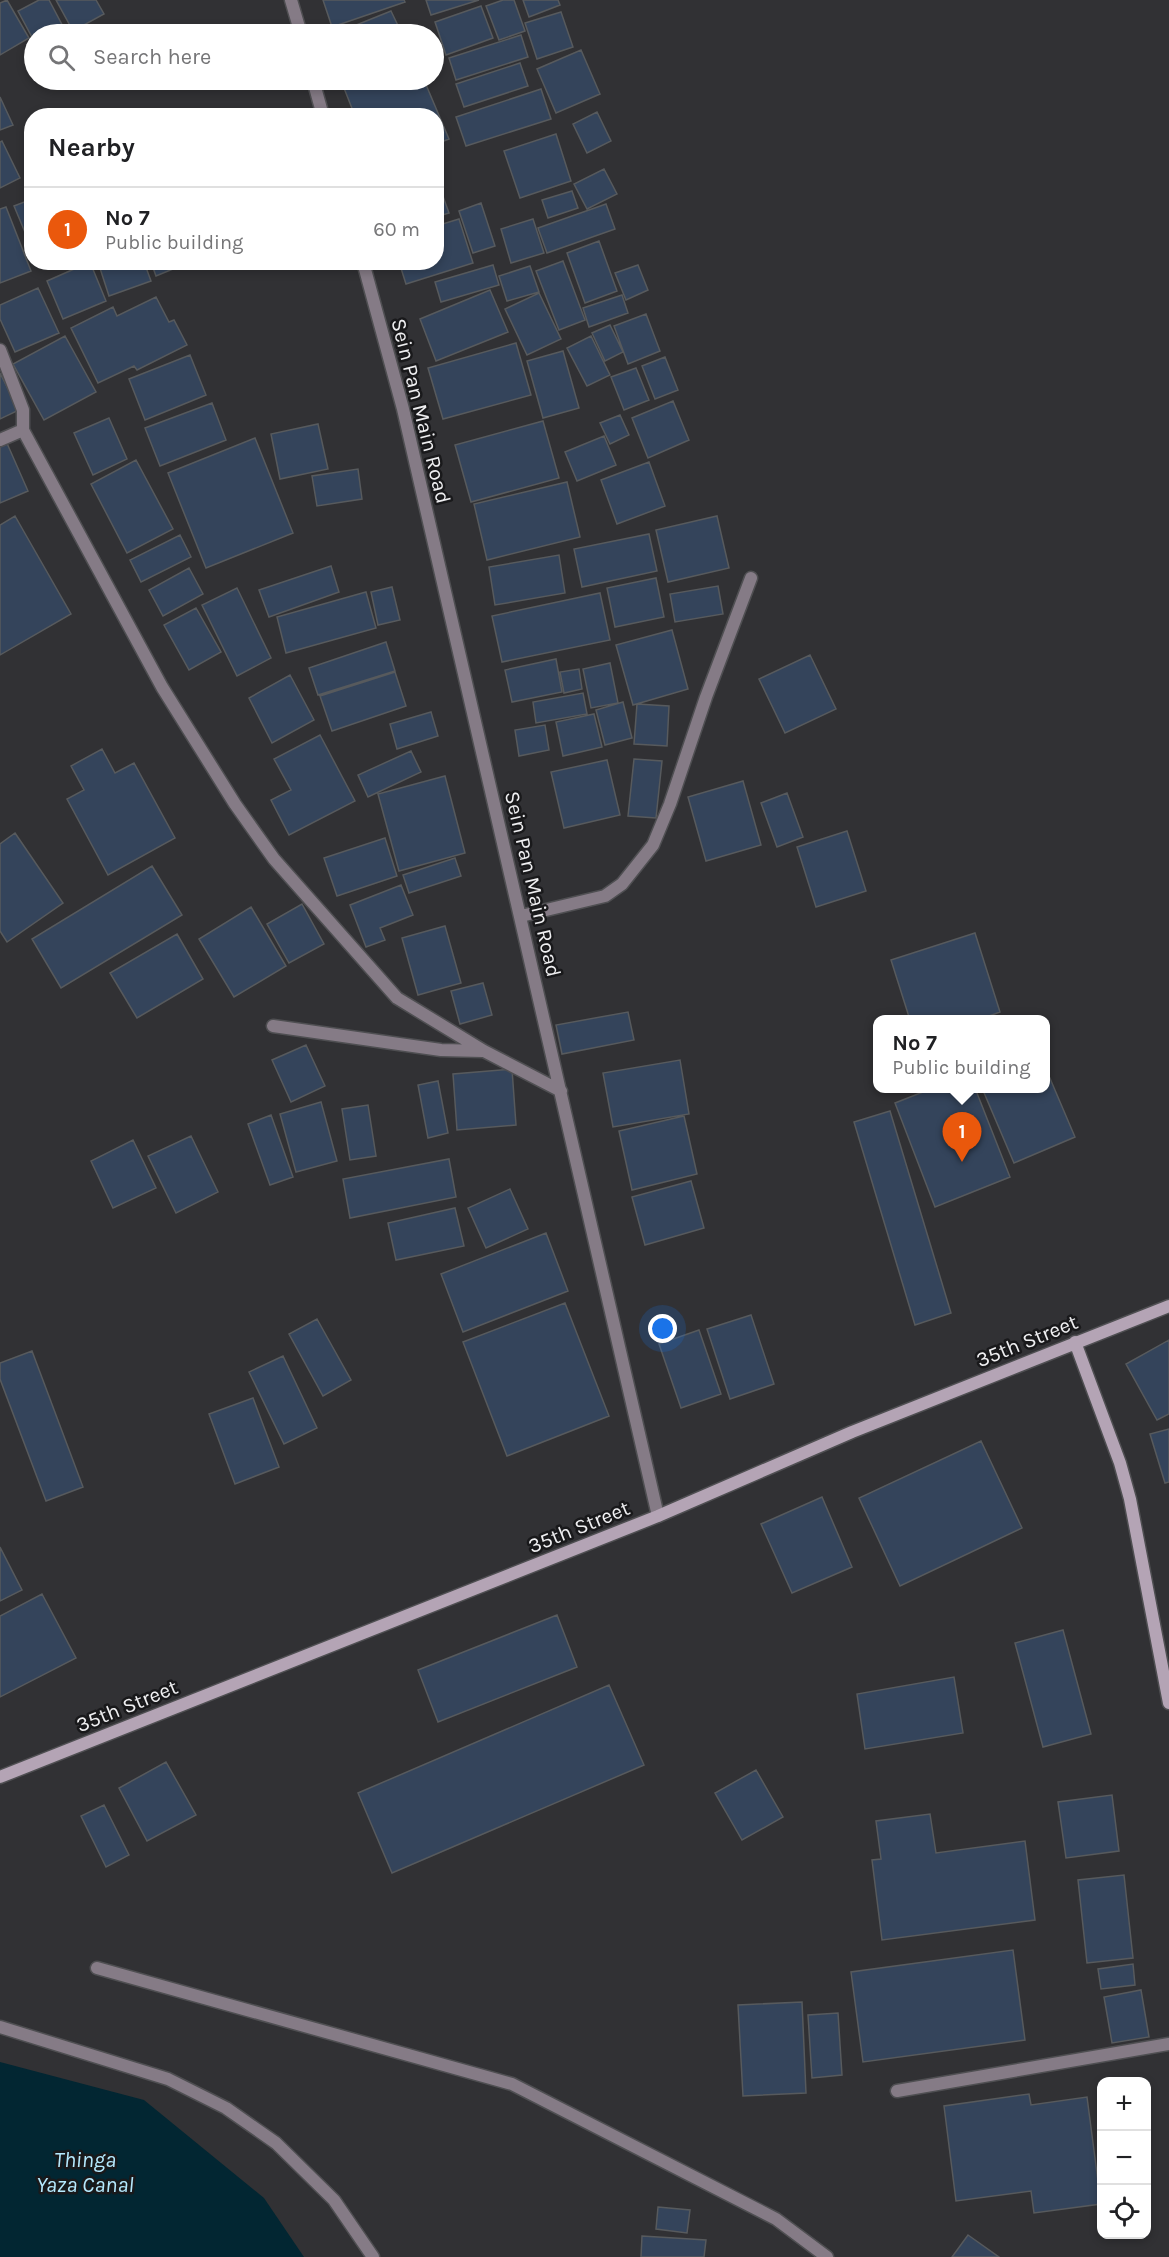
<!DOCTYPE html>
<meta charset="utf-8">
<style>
:root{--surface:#fff;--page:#f2f2f2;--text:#202124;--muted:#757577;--line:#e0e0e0;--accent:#ea580c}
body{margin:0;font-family:Karla,sans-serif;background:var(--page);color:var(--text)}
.controls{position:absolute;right:18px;bottom:18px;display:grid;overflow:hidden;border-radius:12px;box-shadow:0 3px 9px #0003}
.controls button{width:54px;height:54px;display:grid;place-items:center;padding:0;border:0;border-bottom:2px solid var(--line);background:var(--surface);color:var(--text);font:30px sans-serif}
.you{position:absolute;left:663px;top:1329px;width:21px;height:21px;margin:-15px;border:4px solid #fff;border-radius:50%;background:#1a73e8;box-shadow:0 0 0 9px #1a73e833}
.badge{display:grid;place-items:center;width:39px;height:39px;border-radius:50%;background:var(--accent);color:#fff;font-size:20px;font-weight:700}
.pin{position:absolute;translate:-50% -50px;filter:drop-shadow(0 2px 3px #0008)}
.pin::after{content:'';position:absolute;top:32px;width:21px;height:18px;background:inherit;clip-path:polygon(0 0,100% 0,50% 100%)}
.popup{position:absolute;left:873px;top:1015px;width:177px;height:78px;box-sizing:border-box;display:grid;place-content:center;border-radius:12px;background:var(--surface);filter:drop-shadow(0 2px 4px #0005);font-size:20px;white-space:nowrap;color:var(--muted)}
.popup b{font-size:22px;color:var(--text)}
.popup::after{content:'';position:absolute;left:50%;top:100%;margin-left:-12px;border:12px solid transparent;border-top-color:var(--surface)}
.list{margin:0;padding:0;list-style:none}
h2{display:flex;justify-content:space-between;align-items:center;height:78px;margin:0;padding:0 24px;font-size:26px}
h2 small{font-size:20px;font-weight:400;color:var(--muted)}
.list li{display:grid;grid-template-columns:39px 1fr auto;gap:18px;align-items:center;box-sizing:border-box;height:84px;padding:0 24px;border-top:2px solid var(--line)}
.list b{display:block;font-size:22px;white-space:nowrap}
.list p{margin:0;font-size:20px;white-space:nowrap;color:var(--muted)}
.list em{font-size:20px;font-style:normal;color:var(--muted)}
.icon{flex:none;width:33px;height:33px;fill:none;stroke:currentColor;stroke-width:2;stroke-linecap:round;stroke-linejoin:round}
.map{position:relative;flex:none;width:1169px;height:2257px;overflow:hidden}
.search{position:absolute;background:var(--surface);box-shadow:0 3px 9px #0003;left:24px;top:24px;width:420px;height:66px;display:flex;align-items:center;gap:15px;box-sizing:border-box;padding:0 21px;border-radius:33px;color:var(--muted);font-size:22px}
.panel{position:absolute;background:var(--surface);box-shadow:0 3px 9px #0003;left:24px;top:108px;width:420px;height:162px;border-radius:24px}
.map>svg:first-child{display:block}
.water{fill:#022632}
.building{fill:#34445b;stroke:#575a5d;stroke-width:1.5}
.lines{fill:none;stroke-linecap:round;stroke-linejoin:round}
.lane-casing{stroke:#4f4f52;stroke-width:15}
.street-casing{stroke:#4f4f52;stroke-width:15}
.secondary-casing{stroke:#4f4f52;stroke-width:15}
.lane{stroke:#857b86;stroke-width:12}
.street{stroke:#857b86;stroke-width:12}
.secondary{stroke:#b4a4b5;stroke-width:12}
.labels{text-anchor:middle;stroke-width:5;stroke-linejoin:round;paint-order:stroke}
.street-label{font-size:21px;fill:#efeff1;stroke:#19191b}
.water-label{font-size:22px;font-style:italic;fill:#b5e9fe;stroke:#19191b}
</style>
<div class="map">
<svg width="1169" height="2257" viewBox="0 0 1169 2257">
<rect width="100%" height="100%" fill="#313134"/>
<path class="water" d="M0 2062 144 2100 264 2198 304 2257H0Z"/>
<path class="building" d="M7 0 29 38 0 55V3Z
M39 0H49L67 34H34V41L18 11Z
M56 0H96L104 14 73 31Z
M323 0H404L405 2 332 27Z
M426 0H479L431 15Z
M503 0H514L525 31 499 40 486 6Z
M523 0H558L560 5 529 17Z
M481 6 493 38 446 55 435 22Z
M391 11 402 34H334Z
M561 12 573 47 537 59 525 23Z
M521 35 528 57 456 80 449 58Z
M581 50 600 94 556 113 537 69Z
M520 63 528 86 464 107 456 84Z
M350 80H424L449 139 436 144V116H355L342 83Z
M541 89 551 119 466 146 456 117Z
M0 97 13 125 0 130Z
M597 112 611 141 587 153 573 124Z
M556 134 571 181 520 198 504 151Z
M2 141 20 178 0 188V142Z
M604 169 617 194 587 209 574 184Z
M436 177 449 213 436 217Z
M572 191 578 208 548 218 542 200Z
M32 199V249L14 206Z
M481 203 495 246 473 253 459 211Z
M606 204 615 229 547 253 538 228Z
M6 207 31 271 0 283V209Z
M459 219 473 263 406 284 399 262H436V226Z
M533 219 544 253 511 263 501 229Z
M599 241 617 291 585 303 567 253Z
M563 261 585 320 559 330 536 271Z
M90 262 106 301 63 319 47 281Z
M98 262H144L151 281 109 296Z
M151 262H190L156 276Z
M493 265 499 285 441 302 435 282Z
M638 265 648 290 626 300 615 273Z
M530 266 539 292 507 301 499 276Z
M38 288 59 333 15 352 0 319V305Z
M490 290 508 332 436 361 420 319Z
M539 293 561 339 527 355 505 309Z
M622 295 628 313 589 327 583 308Z
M156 297 169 322 174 320 187 345 137 370 134 366 98 383 71 328 113 307 117 316Z
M646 314 660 351 628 364 614 326Z
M610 325 623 352 605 361 592 333Z
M65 336 96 392 44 420 13 364Z
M591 336 610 375 587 386 567 348Z
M516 343 531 395 443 419 428 368Z
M563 351 579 408 543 418 527 361Z
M190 355 206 395 145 420 129 379Z
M665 357 678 390 655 399 642 366Z
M636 368 649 400 624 410 611 377Z
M0 373 19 410 0 419Z
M673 401 689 440 648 458 632 418Z
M212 403 226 440 160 466 145 428Z
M620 415 629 435 610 444 600 423Z
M109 418 127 459 93 475 74 433Z
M543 421 559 478 471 502 455 445Z
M318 424 328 469 280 479 271 434Z
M604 436 616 465 577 481 565 452Z
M255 438 293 533 206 568 168 473Z
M6 441 28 491 0 503V443Z
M136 460 173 529 127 553 91 484Z
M649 462 665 506 617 524 601 480Z
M358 469 362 499 317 506 312 476Z
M567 482 580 537 487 560 474 504Z
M15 516 71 614 0 655V525Z
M717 516 729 568 668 582 656 530Z
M649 534 657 571 582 587 574 549Z
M180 535 191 557 141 582 130 560Z
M559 555 565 593 495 605 489 567Z
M331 566 339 592 269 617 259 590Z
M189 568 203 594 163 616 149 590Z
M656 578 664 617 615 627 607 588Z
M718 586 723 614 675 622 670 594Z
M392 587 400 620 378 625 371 592Z
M237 588 271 658 237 676 202 605Z
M366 592 376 628 286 653 277 617Z
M600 593 610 640 502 662 492 616Z
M196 608 221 652 189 670 164 625Z
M672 630 688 689 633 705 616 645Z
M386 642 395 671 318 695 309 668Z
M810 655 836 709 785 733 759 679Z
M556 659 562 692 512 702 505 670Z
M610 663 618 703 591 708 583 669Z
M579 669 582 689 564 693 560 672Z
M395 672 406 706 332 731 320 696Z
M290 675 314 720 272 743 249 698Z
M583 693 587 714 536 723 533 702Z
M623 702 632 738 605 745 596 710Z
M637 704 669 706 667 746 634 744Z
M431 712 438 736 397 749 390 724Z
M594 714 602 747 563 756 556 722Z
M545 725 549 750 519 756 515 730Z
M320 735 355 801 289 835 271 800 291 790 274 759Z
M102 749 115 773 134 763 175 838 108 875 67 799 84 790 71 766Z
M411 751 421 772 368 797 358 775Z
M634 759 662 761 656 818 628 816Z
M607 760 620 815 564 828 551 772Z
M445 776 465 853 399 871 378 794Z
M743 781 761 845 706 861 688 797Z
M787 793 803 837 777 847 761 803Z
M847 831 866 891 816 907 797 847Z
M15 833 63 903 7 942 0 931V844Z
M385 838 397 876 337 896 324 858Z
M455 858 461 876 409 893 403 875Z
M152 866 182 915 61 988 32 939Z
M401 885 413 915 380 928 385 940 366 947 350 905Z
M302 904 324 944 289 963 267 924Z
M251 907 286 966 234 997 199 939Z
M445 926 461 983 418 995 402 938Z
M975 933 1000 1012 978 1020H910L891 960Z
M177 934 203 979 137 1018 110 973Z
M483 983 492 1015 460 1024 451 991Z
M628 1012 634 1040 562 1054 556 1025Z
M306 1045 325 1086 291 1102 272 1060Z
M680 1060 689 1114 613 1127 603 1073Z
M512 1069 516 1125 457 1130 453 1074Z
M1046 1069 1075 1137 1014 1163 982 1088H1046Z
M438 1081 448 1133 428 1138 418 1085Z
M933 1088H975L1010 1177 935 1207 895 1103Z
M321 1102 337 1161 296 1172 280 1114Z
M368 1105 376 1156 350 1160 342 1109Z
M890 1111 951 1313 915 1325 854 1122Z
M271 1115 293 1177 270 1185 248 1124Z
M684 1116 697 1174 632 1190 619 1131Z
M191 1136 218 1192 176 1213 148 1156Z
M133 1140 156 1188 113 1208 91 1161Z
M449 1159 456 1197 350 1218 343 1179Z
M691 1181 704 1228 645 1245 632 1197Z
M510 1189 528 1229 486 1248 468 1208Z
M455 1208 464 1246 396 1260 388 1223Z
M546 1233 568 1291 463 1332 441 1274Z
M565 1303 609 1416 507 1456 463 1342Z
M751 1315 774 1384 730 1399 707 1329Z
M317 1319 351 1380 323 1396 289 1334Z
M699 1330 721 1394 681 1408 659 1344Z
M1169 1340V1414L1157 1420 1126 1364Z
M32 1351 83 1487 46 1501 0 1379V1363Z
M283 1356 317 1428 284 1444 249 1372Z
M253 1398 279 1467 235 1484 209 1414Z
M1169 1429V1482L1165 1483 1150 1434Z
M981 1441 1022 1528 900 1586 859 1498Z
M822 1497 852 1567 792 1593 761 1524Z
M0 1547 22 1590 0 1601Z
M42 1594 76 1658 0 1697V1616Z
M557 1615 577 1667 438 1722 418 1670Z
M1063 1630 1091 1734 1043 1747 1015 1643Z
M954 1677 963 1733 865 1749 857 1694Z
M609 1685 644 1765 392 1873 358 1793Z
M166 1762 196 1815 147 1841 119 1788Z
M756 1770 783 1817 742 1840 715 1793Z
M1112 1795 1119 1851 1066 1858 1058 1802Z
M104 1805 129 1855 106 1867 81 1816Z
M930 1814 936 1853 1025 1841 1035 1920 882 1940 872 1860 881 1859 876 1821Z
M1124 1875 1133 1958 1087 1963 1078 1880Z
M1013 1950 1025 2040 863 2062 851 1972Z
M1133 1964 1135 1985 1101 1989 1098 1969Z
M1141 1990 1149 2037 1112 2043 1104 1997Z
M802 2002 806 2093 743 2096 738 2005Z
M838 2013 842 2075 812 2078 808 2015Z
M1029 2094 1031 2105 1087 2097 1101 2204 1034 2213 1031 2191 956 2201 944 2106Z
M658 2207 690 2210 687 2233 656 2229Z
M968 2235 999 2257H952Z
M642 2236 706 2240 704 2257H641Z"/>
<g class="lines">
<g class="lane-casing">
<path id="lane" d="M897 2091 1169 2044"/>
</g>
<g class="street-casing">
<path id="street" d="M291 0 301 34
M313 80 323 116
M363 262 403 409 658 1516
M0 350 23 410V430L0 440
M23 430 162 687 235 804 274 859 397 998 484 1051 561 1091
M521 916 605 896 622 884 653 845 670 804 706 697 751 578
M273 1026 441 1050 483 1051
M97 1968 512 2084 776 2219 827 2257
M0 2027 168 2079 226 2108 276 2143 334 2200 373 2257"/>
</g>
<g class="secondary-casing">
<path id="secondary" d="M1075 1342 1120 1463 1130 1499 1169 1703
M0 1777 658 1516 852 1432 1169 1306"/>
</g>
<use href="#lane" class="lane"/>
<use href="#street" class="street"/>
<use href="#secondary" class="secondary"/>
</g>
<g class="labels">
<g class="street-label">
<text transform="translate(421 411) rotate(76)" y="7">Sein Pan Main Road</text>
<text transform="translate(533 884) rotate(77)" y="7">Sein Pan Main Road</text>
<text transform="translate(1027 1341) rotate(-22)" y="7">35th Street</text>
<text transform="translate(579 1527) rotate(-22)" y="7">35th Street</text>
<text transform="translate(127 1706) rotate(-22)" y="7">35th Street</text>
</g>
<g class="water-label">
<text x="85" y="2167">Thinga<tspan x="85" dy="25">Yaza Canal</tspan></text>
</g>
</g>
</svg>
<div class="controls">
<button>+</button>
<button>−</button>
<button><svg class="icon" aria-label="locate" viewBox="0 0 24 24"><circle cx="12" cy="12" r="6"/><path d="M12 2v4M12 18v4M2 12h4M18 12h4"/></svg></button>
</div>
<div class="you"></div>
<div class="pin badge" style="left:962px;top:1162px">1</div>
<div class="popup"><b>No 7</b>Public building</div>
<div class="search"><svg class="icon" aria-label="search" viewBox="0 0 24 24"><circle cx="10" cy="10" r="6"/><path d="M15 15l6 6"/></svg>Search here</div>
<section class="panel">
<h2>Nearby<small></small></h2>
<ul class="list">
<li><span class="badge">1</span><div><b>No 7</b><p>Public building</p></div><em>60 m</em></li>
</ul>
</section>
</div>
